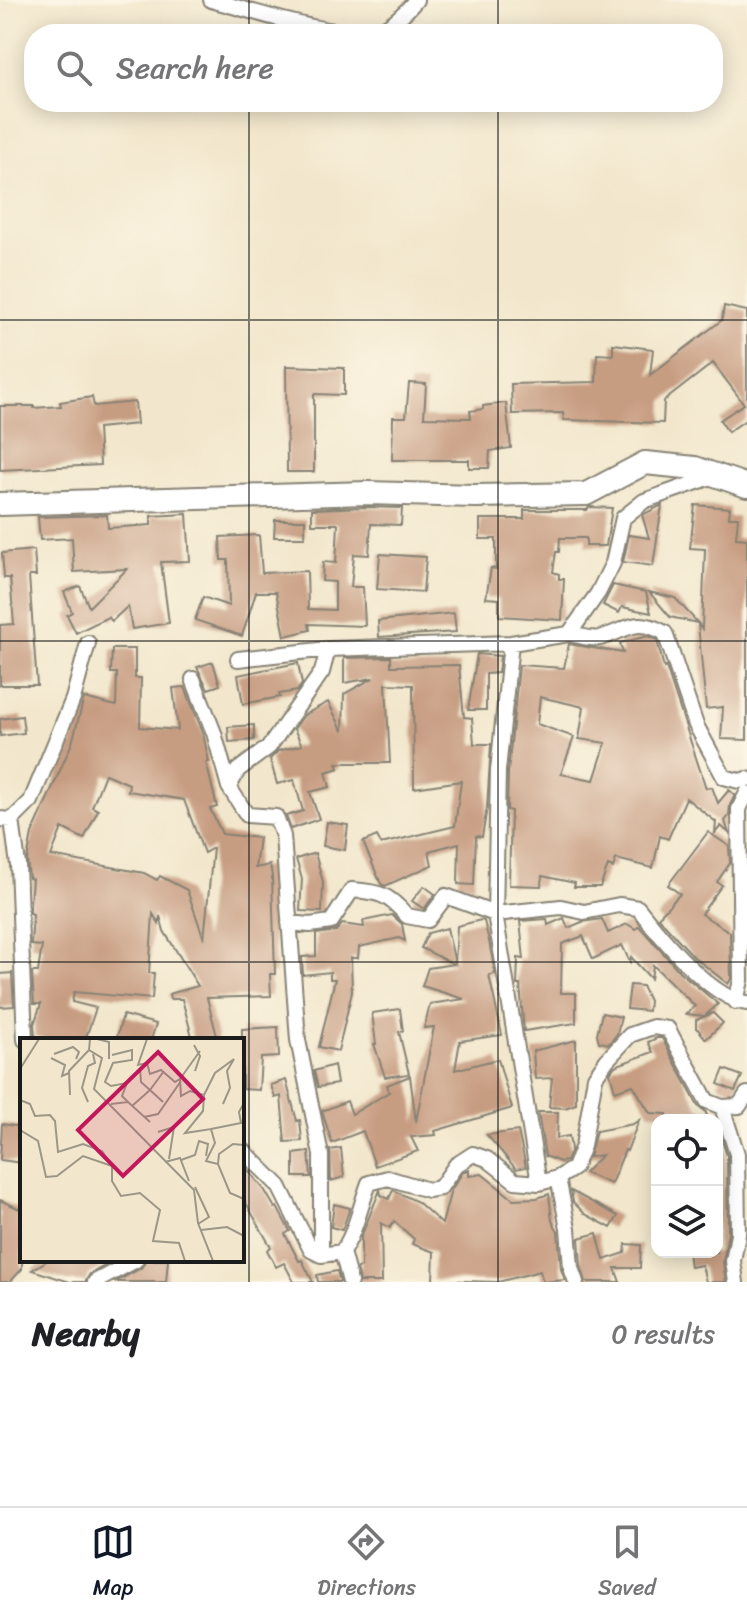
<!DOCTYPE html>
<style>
:root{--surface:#fff;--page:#f6f6f6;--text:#202124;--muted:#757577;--line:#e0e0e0;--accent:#111827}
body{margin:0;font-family:Sriracha,sans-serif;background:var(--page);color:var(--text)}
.controls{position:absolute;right:24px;bottom:24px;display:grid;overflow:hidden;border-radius:16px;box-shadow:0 4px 20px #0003}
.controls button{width:72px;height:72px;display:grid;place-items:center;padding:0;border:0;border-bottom:2px solid var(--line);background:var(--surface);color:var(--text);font:40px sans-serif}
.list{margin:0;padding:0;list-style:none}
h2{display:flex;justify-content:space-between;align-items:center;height:104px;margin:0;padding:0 32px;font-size:34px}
h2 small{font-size:26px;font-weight:400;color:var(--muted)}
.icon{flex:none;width:44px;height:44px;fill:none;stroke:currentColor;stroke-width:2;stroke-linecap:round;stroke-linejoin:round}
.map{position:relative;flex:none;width:747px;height:1282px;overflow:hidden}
.search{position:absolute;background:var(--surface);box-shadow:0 4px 20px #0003;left:24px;right:24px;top:24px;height:88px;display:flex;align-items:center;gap:20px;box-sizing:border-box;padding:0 28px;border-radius:32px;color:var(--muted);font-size:30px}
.sheet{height:224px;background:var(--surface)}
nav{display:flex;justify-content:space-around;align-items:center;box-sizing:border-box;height:112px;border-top:2px solid var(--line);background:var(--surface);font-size:22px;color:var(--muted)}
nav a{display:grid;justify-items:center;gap:4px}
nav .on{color:var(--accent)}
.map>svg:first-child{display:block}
.building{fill:#c79d82;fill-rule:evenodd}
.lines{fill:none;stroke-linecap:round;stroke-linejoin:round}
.minor-casing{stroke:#878274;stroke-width:18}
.primary-casing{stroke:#878274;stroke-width:26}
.minor{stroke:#fff;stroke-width:14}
.primary{stroke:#fff;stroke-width:22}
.grid{fill:none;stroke:#1c1c1c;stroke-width:2;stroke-opacity:0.55}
.inset-road{fill:none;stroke:#9c9686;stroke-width:2}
.view{fill:#c2185b;fill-opacity:0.15;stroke:#c2185b;stroke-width:4}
.inset-edge{fill:none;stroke:#1c1c1c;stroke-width:4}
</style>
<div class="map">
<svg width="747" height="1282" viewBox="0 0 747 1282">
<rect width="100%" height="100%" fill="#fcf5e5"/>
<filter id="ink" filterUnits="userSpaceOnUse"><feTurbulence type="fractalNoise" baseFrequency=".0125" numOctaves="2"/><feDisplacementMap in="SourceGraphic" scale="16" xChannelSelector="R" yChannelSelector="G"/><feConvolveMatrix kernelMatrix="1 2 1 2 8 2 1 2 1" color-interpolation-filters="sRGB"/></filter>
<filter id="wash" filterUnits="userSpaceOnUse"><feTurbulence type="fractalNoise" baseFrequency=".006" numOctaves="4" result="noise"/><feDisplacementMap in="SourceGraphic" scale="32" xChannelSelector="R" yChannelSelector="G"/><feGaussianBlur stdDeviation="1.8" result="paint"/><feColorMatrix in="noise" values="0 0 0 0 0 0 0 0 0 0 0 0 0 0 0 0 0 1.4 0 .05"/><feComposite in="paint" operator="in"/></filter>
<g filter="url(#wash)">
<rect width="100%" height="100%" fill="#f2e7cc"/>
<g id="blocks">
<path class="building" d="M724 306 747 311V419L728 432 720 420 744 404 713 363 664 401 663 423 564 420 563 413 512 414 511 384 596 382 597 354 613 355V344L653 349 650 375 722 320Z
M286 366 344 368V395L314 394V472H287Z
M409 383 426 384 424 417 471 418 470 411 483 409V406L506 403 511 448 490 451 489 468H469V460H392L393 417H406Z
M92 397 94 406 135 402 137 424 98 428 100 465 0 470V406H34V408L61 406 60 402Z
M662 505 653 566 623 562 629 535 649 538 642 515Z
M695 505 730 508 729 517H738L736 538 747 539V740L721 739 723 707 706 709 698 624 702 629 705 549 690 548Z
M367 507 402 508 401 525 371 524 369 555 354 554 351 587H363L365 626 309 624 310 630 285 636 276 592H256L242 636 195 620 203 597 229 606 228 560H221L220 537 259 535 262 573 307 571 308 609 335 610V582L322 581 323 562 336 563 338 524H312V509Z
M589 507 612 508 606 546H586V538H560L559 552H556L553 572 559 574V579H564L562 620 499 616V599L486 598 491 568 496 569V539H480V519H524V510H587Z
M187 514 190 561 161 562 169 623 132 629 128 606 112 621 108 617 76 633 67 615 72 612 64 592 80 586 89 607 127 569 74 572 72 538 40 540 38 517 107 515 108 528 151 525V516Z
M275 520H305V537H274Z
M34 550 36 576H29L37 685H0V625L14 624 10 578H4L2 553Z
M380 554 426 557 423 592 377 589Z
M613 585 646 592 651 613 622 607 619 613 603 605Z
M649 592 675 598 698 623 670 617Z
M454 613 456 632 379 637 378 621Z
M648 636 657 640 664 668 666 667 706 788 712 787 718 803 729 790 735 795 730 805 729 816 725 821 729 833 721 826 715 833 716 822 686 798 668 839 660 836 653 868 616 859 613 868 608 866 600 887H574L575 883 542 876 541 886 509 885 511 811 507 810 508 772 519 665 564 668 569 644 623 653 620 643ZM540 697 584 707 579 739 606 743 594 780 561 774 574 737 537 724Z
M112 649H135V678H141L140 727 178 730 173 688 185 687 203 733 209 762H206L217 807 210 809 222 834 259 838 255 868 270 865 272 876 275 974H270L271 996 207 998 218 1040H193L182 999H170L169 994 198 986 164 931 160 916 159 924 153 914 149 973H154L152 999 74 992 72 1002 96 1008 85 1040H47L35 1036 34 1024 41 1004H34L32 972H38L42 946 31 945 33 914 30 913V903L32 879 29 878 27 860 32 834 72 743 84 698 116 706 117 673H111ZM105 774 129 784 128 791 184 800 204 853 213 848 204 939 187 890 160 876 157 880 144 873 51 856 62 828 84 839 98 810 92 807Z
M477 654 500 656 498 673 486 674V710H468Z
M391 657V666L459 665 464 717 472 718 474 744H491L487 808 482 837 476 836 474 885 458 884 459 843 429 851 432 865 385 886 381 884 363 842 377 836 381 844 455 826 461 781 414 788 413 685 386 684 390 763H337L339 768 326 772 330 787 310 792 319 819 291 829 286 816 303 811 294 780 277 784 270 759 278 751 302 745 294 729 304 715 328 702 343 731 344 694 373 678 344 683V658Z
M213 662 220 685 208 689 197 667Z
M298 663 302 684 297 691 279 694 280 697 243 704 238 675Z
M22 716 24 733 0 736V719Z
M254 725V740L229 742 228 727Z
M327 822 348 825 345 850 323 846Z
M708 832 729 846 730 863 717 882 722 885 701 914 730 932 731 979 728 984 694 957 658 917 680 894 668 885Z
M315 853 323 882 322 912 300 911 302 879 296 859Z
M424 886 435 894 424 909 412 901Z
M392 915 402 924 405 941 399 938 359 947 358 958H351L352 992 338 1051 319 1047 335 979H330V972L303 975 302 957 316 956V934L336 931 342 924 364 927 363 921Z
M564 918 568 928 582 922 602 919 608 933 627 924 636 929 639 926 680 972 718 1004 705 1016 686 1014 695 1006 653 965 651 979 631 957 630 962 622 945 593 959 583 936 562 944 561 993H576V1023L524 1031 520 985H517L518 958 524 959 520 921 547 919 548 925Z
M481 920 484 921 489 941 495 974 489 975 502 1035 460 1041 455 1070 498 1059 512 1108 435 1131 436 1135 411 1137 418 1151 375 1166 363 1131 332 1143 322 1111 347 1101 352 1114 389 1092 387 1085 410 1076 416 1122 434 1027 424 1028 430 1004 464 999 422 986 428 968 454 964 421 948 428 933 447 928 455 963 457 926Z
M12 973 14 1006 0 1007V974Z
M630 985 642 986 649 1001 648 1011 627 1009Z
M400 1009 403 1031 399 1032 409 1074 385 1077 374 1044H376L372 1013Z
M602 1013 621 1017 617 1034 609 1044 599 1042 597 1034Z
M713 1013 723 1023 706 1039 696 1027V1020Z
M123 1015 156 1024 151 1040H116Z
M278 1027 279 1057 261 1058 259 1090 242 1089V1029Z
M657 1038H662L698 1106 705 1111 709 1120H668L667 1114 650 1113 633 1085 615 1091 610 1073 615 1066 653 1052 648 1042Z
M576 1040V1104L565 1108 549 1107 552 1078 535 1079 533 1051Z
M334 1065 337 1084 318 1087 314 1071Z
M724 1069 742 1076 735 1091 718 1084Z
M286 1080 297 1121 300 1120 302 1141 285 1142 281 1096 275 1098 271 1085Z
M538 1112H558L557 1138 569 1136 571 1149 566 1161 560 1162 545 1156Z
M639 1120 627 1151 625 1150 611 1184 584 1173 602 1155 589 1157 596 1131 633 1124Z
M2 1124 22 1127V1163L0 1160Z
M717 1124 727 1156 728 1233 723 1262 726 1282H706L702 1265 690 1267 688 1252H717Z
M518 1131 526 1167 516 1169 487 1135Z
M341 1148 344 1177 331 1181 330 1150Z
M309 1152 311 1177H294V1154Z
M242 1163 264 1189 275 1208 277 1207 290 1231 285 1234 299 1261 302 1260 313 1282H294L284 1263 276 1267 267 1250 271 1247 242 1196Z
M469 1169V1176L482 1174 513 1199 537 1198 549 1194 552 1221 558 1231 561 1269 565 1280 543 1282 540 1271 498 1282 433 1280 434 1252 412 1244 414 1239 394 1221 390 1228 381 1223 382 1282H360L357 1268 361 1267V1237L380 1190 381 1195 389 1199 393 1190 418 1202 442 1224 451 1190 463 1172Z
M571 1191 618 1216 611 1228 585 1214 573 1202Z
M0 1200 22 1210V1269L10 1282H0Z
M334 1204 350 1208 342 1230 331 1227Z
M597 1233 604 1260 625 1253 626 1244 641 1245 640 1268H615L620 1282H586L581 1266 579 1238Z
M48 1260H115L90 1274 85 1282H70L32 1270Z
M146 1260H168L166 1282H116L141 1268Z
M337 1271 340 1282H318L317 1275Z"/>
</g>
</g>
<g filter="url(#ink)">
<use href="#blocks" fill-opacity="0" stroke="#878274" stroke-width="2"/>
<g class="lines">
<g class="minor-casing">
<path id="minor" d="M211 0C250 10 340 41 377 31 391 27 407 11 416 0
M569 634C578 635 591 640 600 638 628 630 635 616 665 633L696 725 724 777 739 781 747 779
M511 643 498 771 495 914 561 907 584 912 619 905 638 908C660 936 711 999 747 1003
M238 659 328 649 511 643 569 634 598 593 613 563 623 518 644 501 717 475
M193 679 214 733 229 787
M0 819 12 820 31 801 73 699 88 643
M12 820 18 865 25 1040
M289 923 310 925 331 922 352 890C380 892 388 894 407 916L428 920 446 896 495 914 539 1183
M736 1002 741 980 739 809 747 793
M722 1107 737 1154 738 1234 733 1261 736 1282
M242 1149 279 1186 311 1250 321 1255 342 1252C356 1231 360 1207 369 1183L388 1178 428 1190 440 1188 456 1165 473 1154 487 1159 515 1181 539 1183 558 1178 574 1168 583 1146 595 1077 607 1060 630 1035 653 1027 668 1029 707 1101 722 1107 739 1106 747 1094
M558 1178 568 1228 571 1268 576 1282
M342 1252 350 1282
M321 1255V1155L298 1040 283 836 276 817 247 815 229 787 238 770 269 747 322 672 328 649
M95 1282 136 1260"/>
</g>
<g class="primary-casing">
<path id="primary" d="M0 504 367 493 475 496 586 494 645 463 695 468 747 486"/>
</g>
<use href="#minor" class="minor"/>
<use href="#primary" class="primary"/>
</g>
</g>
<path class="grid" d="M249 0V34M498 0V34M249 102V1282M498 102V1282M0 320H747M0 641H747M0 962H747"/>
<g transform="translate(20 1038)">
<rect width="224" height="224" fill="#f2e7cc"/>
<path class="inset-road" d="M70 1 69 12 82 20 74 51 174 152 178 185 193 223M77 1 89 4V21M127 1 118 27 127 25 130 36 141 32 155 44 160 41 161 58 170 53 184 57 183 73 165 95 191 91 195 105 186 123 198 126 210 155 224 161M174 7 180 18 175 33M34 16 53 9 59 14 56 21M92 17 112 12V22L93 25 85 44 91 48 107 45 102 58 108 64M31 20 45 27 42 38 49 35M0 31 19 1M160 41 180 13M50 57 49 33 69 12M184 57 195 35 214 21 207 33 210 50 203 66M0 62 10 66 15 78 30 77 35 83 38 114 63 106 82 113 91 126M68 64 62 50 68 28 75 25 73 16M143 64 130 52 144 33M91 66 108 64 130 84M112 68 130 52 121 44 120 30M124 79 138 76 161 43M191 91 221 85 219 74 224 65M0 92 18 103 26 139 37 138 63 118 92 128V143L101 158 120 155 140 172 133 203 159 205 165 223M138 94 154 89 149 121M161 122 175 117 179 103 188 106 186 118M145 124 160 120 169 143M198 126 199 116 213 106 224 107M175 149 189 179 178 186M181 192 207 189 224 198"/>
<path class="view" d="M138 14 183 61 103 138 58 92Z"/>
<rect width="224" height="224" class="inset-edge"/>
</g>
</svg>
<div class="controls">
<button><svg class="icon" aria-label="locate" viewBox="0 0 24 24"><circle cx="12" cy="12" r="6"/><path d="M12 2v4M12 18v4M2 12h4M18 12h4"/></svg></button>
<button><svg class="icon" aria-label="layers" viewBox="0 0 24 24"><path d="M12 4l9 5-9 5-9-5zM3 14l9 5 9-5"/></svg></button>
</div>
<div class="search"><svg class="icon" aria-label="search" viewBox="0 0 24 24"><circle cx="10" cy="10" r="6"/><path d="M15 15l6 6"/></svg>Search here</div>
</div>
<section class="sheet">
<h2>Nearby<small>0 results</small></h2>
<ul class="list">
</ul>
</section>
<nav>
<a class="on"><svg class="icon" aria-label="map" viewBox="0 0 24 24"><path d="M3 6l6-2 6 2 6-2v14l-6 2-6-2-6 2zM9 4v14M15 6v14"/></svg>Map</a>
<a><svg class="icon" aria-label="directions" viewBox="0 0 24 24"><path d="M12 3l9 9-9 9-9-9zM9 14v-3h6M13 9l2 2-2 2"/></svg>Directions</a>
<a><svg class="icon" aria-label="saved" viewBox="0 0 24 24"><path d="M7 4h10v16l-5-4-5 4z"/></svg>Saved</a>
</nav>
